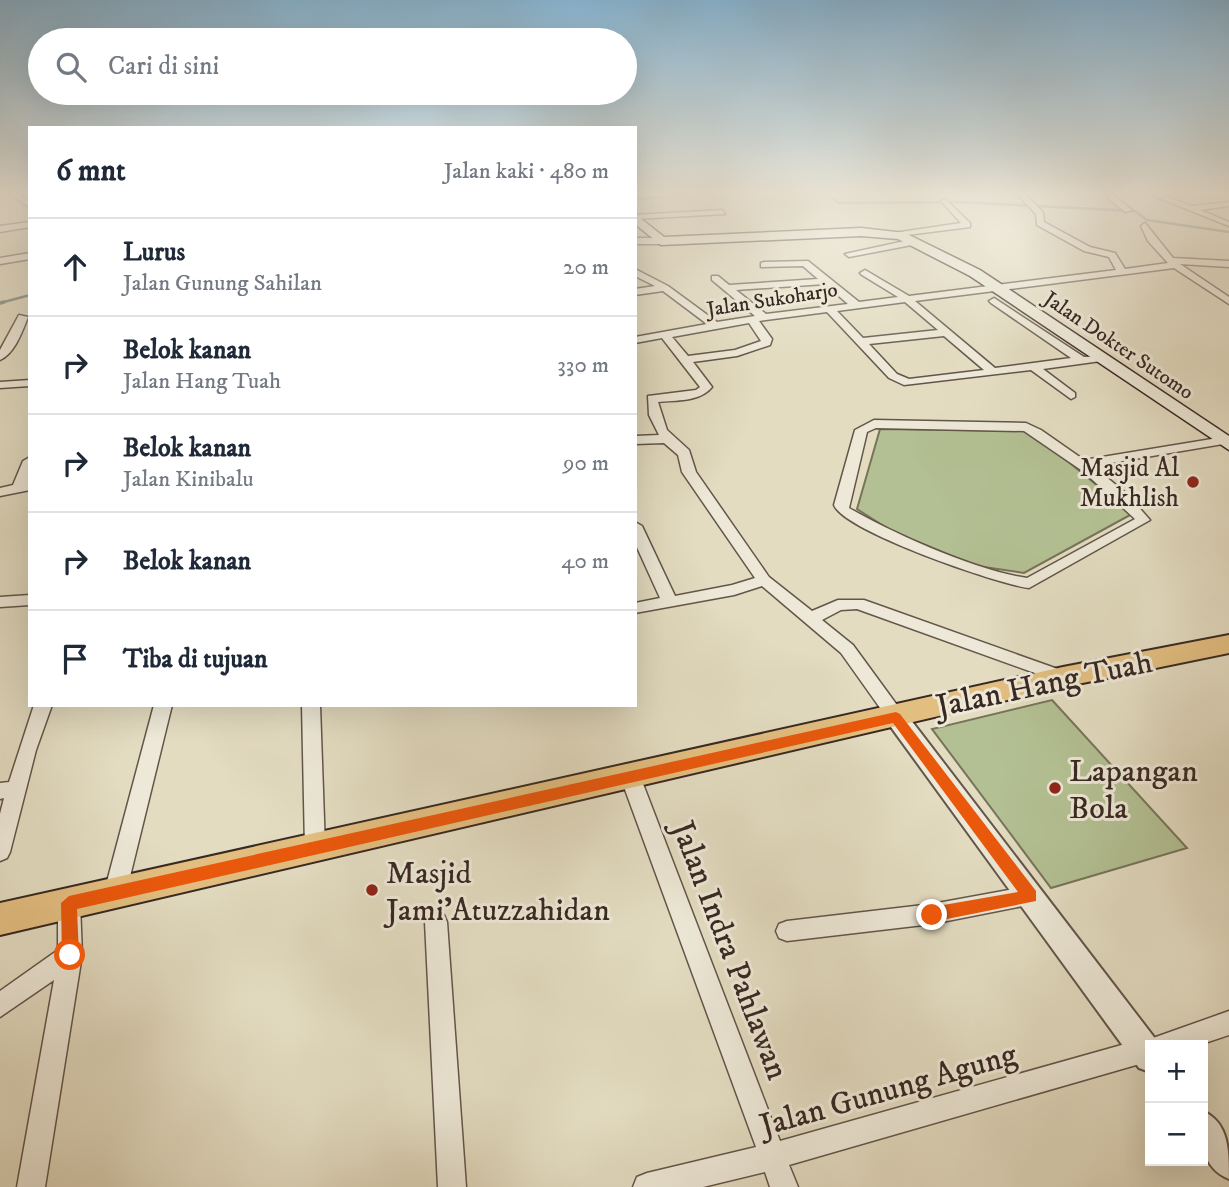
<!DOCTYPE html>
<html lang="id">
<meta charset="utf-8">
<style>
:root{--surface:#fff;--page:#f2f2f3;--text:#1f2937;--muted:#747a83;--line:#e0e1e3}
body{margin:0;font-family:"IM FELL DW Pica",serif;background:var(--page);color:var(--text)}
.controls{position:absolute;right:21px;bottom:21px;display:grid;overflow:hidden;border-radius:0px;box-shadow:0 7px 28px #0002}
.controls button{width:63px;height:63px;display:grid;place-items:center;padding:0;border:0;border-bottom:2px solid var(--line);background:var(--surface);color:var(--text);font:35px sans-serif}
.stop{position:absolute;width:21px;height:21px;margin:-16px;border:5px solid #ea580c;border-radius:50%;background:#fff}
.stop.end{background:#ea580c;border-color:#fff;box-shadow:0 2px 7px #0008}
.list{margin:0;padding:0;list-style:none}
h2{display:flex;justify-content:space-between;align-items:center;height:91px;margin:0;padding:0 28px;font-size:30px}
h2 small{font-size:23px;font-weight:400;color:var(--muted)}
.list li{display:grid;grid-template-columns:46px 1fr auto;gap:21px;align-items:center;box-sizing:border-box;height:98px;padding:0 28px;border-top:2px solid var(--line)}
.list b{display:block;font-size:26px;white-space:nowrap}
.list p{margin:0;font-size:23px;white-space:nowrap;color:var(--muted)}
.list em{font-size:23px;font-style:normal;color:var(--muted)}
.icon{flex:none;width:38px;height:38px;fill:none;stroke:currentColor;stroke-width:2;stroke-linecap:round;stroke-linejoin:round}
.map{position:relative;flex:none;width:1229px;height:1187px;overflow:hidden}
.search{position:absolute;background:var(--surface);box-shadow:0 7px 28px #0002;left:28px;top:28px;width:609px;height:77px;display:flex;align-items:center;gap:18px;box-sizing:border-box;padding:0 24px;border-radius:38px;color:var(--muted);font-size:26px}
.panel{position:absolute;background:var(--surface);box-shadow:0 7px 28px #0002;left:28px;top:126px;width:609px;height:581px;border-radius:0px}
.map>svg:first-child{display:block}
.green{fill:#b3c093;stroke:#76745a;stroke-width:2}
.lines{fill:none;stroke-linecap:round;stroke-linejoin:round}
.stream-far1{stroke:#70807d;stroke-width:2.5}
.stream{stroke:#70807d;stroke-width:3.5}
.minor-casing{stroke:#63554a;stroke-width:3}
.tertiary-casing{stroke:#63554a;stroke-width:4}
.secondary-casing{stroke:#382822;stroke-width:3}
.primary-casing{stroke:#382822;stroke-width:4}
.minor{fill:#ede8d7;fill-rule:evenodd}
.tertiary{fill:#ede8d7;fill-rule:evenodd}
.secondary{fill:#ede8d7;fill-rule:evenodd}
.primary{fill:#e2be80;fill-rule:evenodd}
.route{fill:#ea580c}
.poi-dot{fill:#8f2418;stroke:#ede8d7;stroke-width:2.5}
.labels{text-anchor:middle;stroke-width:6;stroke-linejoin:round;paint-order:stroke}
.far-street-label{font-size:21px;fill:#382822;stroke:#ede8d7}
.poi-label{font-size:26px;fill:#382822;stroke:#ede8d7;text-anchor:end}
.near-street-label{font-size:32px;fill:#382822;stroke:#ede8d7}
.near-poi-label{font-size:32px;fill:#382822;stroke:#ede8d7;text-anchor:start}
</style>
<div class="map">
<svg width="1229" height="1187" viewBox="0 0 1229 1187">
<rect width="100%" height="100%" fill="#e3dcc1"/>
<filter id="stains"><feTurbulence type="fractalNoise" baseFrequency=".00286" numOctaves="4"/><feColorMatrix values="0 0 0 0 .2 0 0 0 0 .09 0 0 0 0 .02 0 0 0 .5 -.17"/></filter>
<radialGradient id="worn" r=".72"><stop offset=".6" stop-color="#630" stop-opacity="0"/><stop offset="1" stop-color="#630" stop-opacity=".3"/></radialGradient>
<path class="green" d="M880 429 1031 431 1132 514 1024 573 937 560 857 509Z
M1052 700 1187 848 1051 888 932 729Z"/>
<g class="lines">
<path class="stream-far1" d="M824 191 839 203 957 202 1135 211 1147 220 1229 232
M635 200 715 191
M0 303 30 295"/>
<path class="stream" d="M0 303 4 302"/>
<g class="minor-casing">
<path id="minor" d="M6 191H15L30 202V208Z
M1014 191H1022L1043 212 1044 222 1090 247 1115 253 1125 269 1168 263 1148 241 1141 226 1145 223 1173 258 1229 261V267L1180 264 1229 297V304L1174 268 915 301 995 368 1071 358 991 303 989 301 994 298 1084 357 1105 356 1107 358 1101 361 1043 369 1075 393V397L1071 399 1031 370 904 385 889 378 827 312 759 321 772 339 770 345 737 356 693 362 712 387C700 402 676 400 658 402L667 430 689 450 696 472 769 577 812 611 838 600H864L1069 673 1072 677 1069 681H1057L857 609 841 610 822 620 853 645 902 712 905 717 902 722 896 724 890 722 841 653 762 586 734 595 635 613V603L660 598 635 543V522L642 526 675 596 732 585 755 578 682 472 678 455 664 443 635 444V436L659 435 649 415 648 396 696 390 700 387 662 338 635 343V337L707 324 663 291 635 295V289L655 286 635 276V269L668 286 717 322 755 316 712 280V276H718L729 285 818 279 803 266 761 267V263L764 262 808 261 859 302 898 297 862 275 860 273 865 270 909 296 1116 270 1109 257 1084 251 1037 225 1036 214ZM825 284 848 304 766 314 736 290ZM905 302 938 330 863 338 837 311ZM749 323 761 341 735 350 688 356 672 337ZM944 336 984 370 909 379 897 374 869 344Z
M1099 191H1108L1132 210 1125 212Z
M1168 191H1181L1166 196 1191 206 1229 202V206L1200 210 1229 222V226L1154 196Z
M945 199 970 223V227L891 237 887 234 961 223 941 201Z
M722 210 725 214 635 219V215Z
M30 222V227L0 232V226Z
M635 238H661L665 241 661 244H635Z
M914 239 917 240V244L849 257 845 254Z
M30 253V259L0 264V258Z
M19 315 28 317C22 332 15 353 0 360V350Z
M30 380V386L0 388V382Z
M874 420 1026 423 1041 430 1084 460 1224 437 1228 438 1229 443 1093 466 1128 495 1150 520 1029 588C997 584 844 531 834 505L855 430ZM876 428 1024 431 1084 472 1135 519 1027 578C977 571 892 533 849 508L867 432Z
M30 457 28 482H30V490L0 496V488L13 485 23 461Z
M30 595V605L0 607V597Z
M34 705H52L36 750 10 852 7 858 0 861V814L4 798 0 799V783L9 782Z
M154 705H172L126 893 123 900 115 903 107 900 104 893Z
M302 705H320L325 848 322 854 315 857 308 854 305 848Z
M630 768 637 771 640 776 780 1141 1150 1037 1153 1038 1229 1011V1035L1199 1045H1150V1061L789 1165 798 1187H770L765 1172 703 1187H633L637 1177 647 1173 756 1147 620 776 623 771Z
M1030 886 1038 889 1041 896 1038 903 932 924 787 941 779 938 776 931 779 924 787 921 932 904Z
M69 893 77 896 80 903 82 955 45 1187H17L54 980 0 1017V991L58 950V903L61 896Z
M436 912 444 915 447 922 466 1187H438L425 922 428 915Z"/>
</g>
<g class="tertiary-casing">
<path id="tertiary" d="M896 709 904 711 1160 1045H1150V1072L1139 1068 888 723 885 717 888 711Z
M1203 1111C1229 1123 1229 1150 1229 1179 1199 1166 1202 1139 1203 1111Z"/>
</g>
<g class="secondary-casing">
<path id="secondary" d="M635 214 664 237 861 228 905 233 980 270 1229 436V450L970 276 898 239 861 236 661 245 635 224Z"/>
</g>
<g class="primary-casing">
<path id="primary" d="M1229 635V653L1063 687 0 935V903L1063 667Z"/>
</g>
<use href="#minor" class="minor"/>
<use href="#tertiary" class="tertiary"/>
<use href="#secondary" class="secondary"/>
<use href="#primary" class="primary"/>
</g>
<linearGradient id="sky" x2="0" y2="1"><stop stop-color="#87b6d5"/><stop offset="0.54" stop-color="#f2efe3"/><stop offset="1" stop-color="#f2efe3" stop-opacity="0"/></linearGradient>
<rect width="1229" height="357" fill="url(#sky)"/>
<path class="route" d="M896 712 900 714 1036 891V901L932 922 926 920V909L932 907 1018 892 893 723 77 909 79 955 70 963 62 955 61 903 69 896Z"/>
<g class="poi-dot">
<circle cx="1193" cy="482" r="7"/>
<circle cx="1055" cy="788" r="7"/>
<circle cx="372" cy="890" r="7"/>
</g>
<g class="labels">
<g class="far-street-label">
<text transform="translate(772 299) rotate(-9)" y="7">Jalan Sukoharjo</text>
<text transform="translate(1119 345) rotate(34)" y="7">Jalan Dokter Sutomo</text>
</g>
<g class="poi-label">
<text x="1179" y="476">Masjid Al<tspan x="1179" dy="30">Mukhlish</tspan></text>
</g>
<g class="near-street-label">
<text transform="translate(1044 683) rotate(-12)" y="11">Jalan Hang Tuah</text>
<text transform="translate(731 950) rotate(69)" y="11">Jalan Indra Pahlawan</text>
<text transform="translate(888 1089) rotate(-16)" y="11">Jalan Gunung Agung</text>
</g>
<g class="near-poi-label">
<text x="1069" y="781">Lapangan<tspan x="1069" dy="37">Bola</tspan></text>
<text x="386" y="883">Masjid<tspan x="386" dy="37">Jami'Atuzzahidan</tspan></text>
</g>
</g>
<rect width="100%" height="100%" filter="url(#stains)"/>
<rect width="100%" height="100%" fill="url(#worn)"/>
</svg>
<div class="controls">
<button>+</button>
<button>−</button>
</div>
<div class="stop" style="left:70px;top:955px"></div>
<div class="stop end" style="left:932px;top:915px"></div>
<div class="search"><svg class="icon" aria-label="search" viewBox="0 0 24 24"><circle cx="10" cy="10" r="6"/><path d="M15 15l6 6"/></svg>Cari di sini</div>
<section class="panel">
<h2>6 mnt<small>Jalan kaki · 480 m</small></h2>
<ul class="list">
<li><svg class="icon" aria-label="ahead" viewBox="0 0 24 24"><path d="M12 20V5M6 11l6-6 6 6"/></svg><div><b>Lurus</b><p>Jalan Gunung Sahilan</p></div><em>20 m</em></li>
<li><svg class="icon" aria-label="right" viewBox="0 0 24 24"><path d="M7 20v-9h11M14 6l5 5-5 5"/></svg><div><b>Belok kanan</b><p>Jalan Hang Tuah</p></div><em>330 m</em></li>
<li><svg class="icon" aria-label="right" viewBox="0 0 24 24"><path d="M7 20v-9h11M14 6l5 5-5 5"/></svg><div><b>Belok kanan</b><p>Jalan Kinibalu</p></div><em>90 m</em></li>
<li><svg class="icon" aria-label="right" viewBox="0 0 24 24"><path d="M7 20v-9h11M14 6l5 5-5 5"/></svg><div><b>Belok kanan</b></div><em>40 m</em></li>
<li><svg class="icon" aria-label="arrive" viewBox="0 0 24 24"><path d="M6 21V4h12l-3 4 3 4H6"/></svg><div><b>Tiba di tujuan</b></div></li>
</ul>
</section>
</div>
